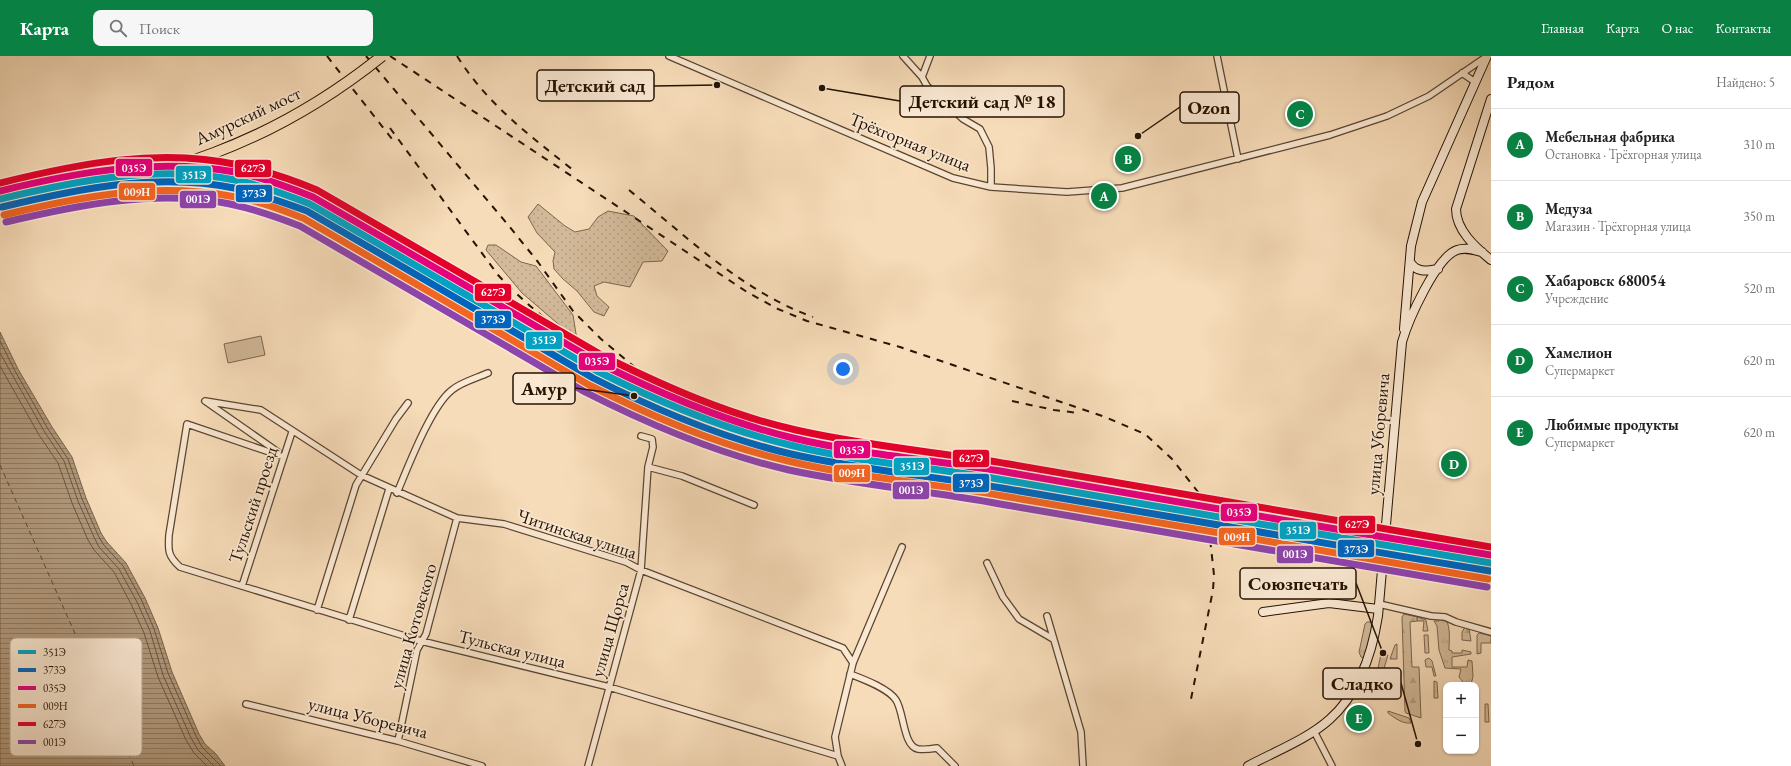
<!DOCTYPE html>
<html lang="ru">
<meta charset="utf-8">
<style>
:root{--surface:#fff;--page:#f6f6f6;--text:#202124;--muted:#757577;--line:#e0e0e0;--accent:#0b8043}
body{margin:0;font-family:"EB Garamond",serif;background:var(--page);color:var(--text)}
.controls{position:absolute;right:12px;bottom:12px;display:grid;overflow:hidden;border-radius:8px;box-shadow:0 1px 3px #0004}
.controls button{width:36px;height:36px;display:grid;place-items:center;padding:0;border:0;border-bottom:1px solid var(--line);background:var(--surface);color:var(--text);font:20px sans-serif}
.you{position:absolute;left:843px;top:313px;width:14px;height:14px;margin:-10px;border:3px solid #fff;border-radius:50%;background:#1a73e8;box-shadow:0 0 0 6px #1a73e833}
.badge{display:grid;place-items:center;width:26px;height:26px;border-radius:50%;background:var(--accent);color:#fff;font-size:13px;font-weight:700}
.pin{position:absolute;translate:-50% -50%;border:2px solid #fff;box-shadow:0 1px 4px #0006}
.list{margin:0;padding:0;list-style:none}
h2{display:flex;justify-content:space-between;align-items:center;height:52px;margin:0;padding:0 16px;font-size:17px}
h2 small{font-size:13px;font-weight:400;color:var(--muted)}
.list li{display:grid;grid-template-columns:26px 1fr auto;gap:12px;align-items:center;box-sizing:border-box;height:72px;padding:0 16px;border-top:1px solid var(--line)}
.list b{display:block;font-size:15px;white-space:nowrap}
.list p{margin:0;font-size:13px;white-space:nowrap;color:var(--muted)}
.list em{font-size:13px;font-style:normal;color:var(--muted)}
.icon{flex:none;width:22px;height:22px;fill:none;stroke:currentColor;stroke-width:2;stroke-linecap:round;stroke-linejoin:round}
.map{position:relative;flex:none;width:1491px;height:710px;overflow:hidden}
header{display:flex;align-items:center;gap:24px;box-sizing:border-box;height:56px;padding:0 20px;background:var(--accent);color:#fff}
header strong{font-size:19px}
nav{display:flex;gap:22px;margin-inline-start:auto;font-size:14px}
.search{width:280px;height:36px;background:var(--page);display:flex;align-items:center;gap:10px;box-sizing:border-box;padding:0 14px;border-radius:8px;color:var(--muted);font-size:15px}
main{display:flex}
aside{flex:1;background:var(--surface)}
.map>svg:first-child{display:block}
.grass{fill:url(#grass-tufts);stroke:#7c664e}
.forest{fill:url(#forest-firs);stroke:#7c664e}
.park{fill:url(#park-dots);stroke:#7c664e}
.pitch{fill:#d3ba9a;stroke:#7c664e}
.water{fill:url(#water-rules);stroke:#78634b}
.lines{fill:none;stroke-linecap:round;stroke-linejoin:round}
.shore{stroke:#6a563f;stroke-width:1}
.ferry{stroke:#5d4833;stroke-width:1;stroke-dasharray:5 4;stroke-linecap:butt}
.street-casing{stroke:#5a4530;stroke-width:8}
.secondary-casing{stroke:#251303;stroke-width:10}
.street{stroke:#fae8d2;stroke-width:5.5}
.secondary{stroke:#fae8d2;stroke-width:8}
.rail{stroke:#251303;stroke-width:2;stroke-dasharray:7 7;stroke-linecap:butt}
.highway-bridge-casing{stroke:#251303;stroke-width:12;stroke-linecap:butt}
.highway-bridge{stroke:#f7dcb9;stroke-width:10}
.rail-1-casing{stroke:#fae8d2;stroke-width:10}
.rail-2-casing{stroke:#fae8d2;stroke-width:10}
.rail-3-casing{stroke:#fae8d2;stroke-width:10}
.rail-4-casing{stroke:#fae8d2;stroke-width:10}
.rail-5-casing{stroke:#fae8d2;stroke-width:10}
.rail-6-casing{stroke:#fae8d2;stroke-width:10}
.rail-1{stroke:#02a2c4;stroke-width:7}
.rail-2{stroke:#0065bd;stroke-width:7}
.rail-3{stroke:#e5007d;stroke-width:7}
.rail-4{stroke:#f26522;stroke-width:7}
.rail-5{stroke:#e4002b;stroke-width:7}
.rail-6{stroke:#8e44ad;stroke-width:7}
.labels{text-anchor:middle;stroke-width:3.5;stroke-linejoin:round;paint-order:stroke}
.street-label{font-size:18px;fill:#251303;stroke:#fae8d2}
.key{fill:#fae8d2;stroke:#baa894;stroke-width:1}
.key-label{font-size:11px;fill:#251303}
.leader{fill:none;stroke:#251303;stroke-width:1.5}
.callout-dot{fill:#251303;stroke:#fae8d2;stroke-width:1.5}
.callout{fill:#fae8d2;stroke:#251303;stroke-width:1.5}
.callout-label{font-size:19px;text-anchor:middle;font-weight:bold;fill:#251303}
.line-badge{stroke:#fae8d2;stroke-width:1.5}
.badge-label{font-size:11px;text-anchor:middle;font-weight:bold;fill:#fff}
</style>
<header>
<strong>Карта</strong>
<div class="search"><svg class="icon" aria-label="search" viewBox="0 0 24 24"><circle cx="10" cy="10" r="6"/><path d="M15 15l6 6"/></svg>Поиск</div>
<nav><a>Главная</a><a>Карта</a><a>О нас</a><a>Контакты</a></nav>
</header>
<main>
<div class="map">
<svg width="1491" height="710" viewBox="0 0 1491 710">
<defs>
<pattern id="grass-tufts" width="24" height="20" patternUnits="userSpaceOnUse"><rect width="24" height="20" fill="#d3ba9a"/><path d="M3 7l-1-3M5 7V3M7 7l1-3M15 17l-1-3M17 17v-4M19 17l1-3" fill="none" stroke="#b59f83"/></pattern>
<pattern id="forest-firs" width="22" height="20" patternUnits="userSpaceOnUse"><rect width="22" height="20" fill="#d3ba9a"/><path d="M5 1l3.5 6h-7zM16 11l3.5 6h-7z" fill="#b59f83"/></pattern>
<pattern id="park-dots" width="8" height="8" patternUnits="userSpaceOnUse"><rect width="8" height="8" fill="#d3ba9a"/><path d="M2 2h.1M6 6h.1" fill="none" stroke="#b59f83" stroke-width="1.8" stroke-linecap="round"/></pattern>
<pattern id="water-rules" width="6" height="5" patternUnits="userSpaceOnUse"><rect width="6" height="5" fill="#b0987b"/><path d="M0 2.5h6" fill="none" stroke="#8f7b63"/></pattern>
</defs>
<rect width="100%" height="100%" fill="#f7dcb9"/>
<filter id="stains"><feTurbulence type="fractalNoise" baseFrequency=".005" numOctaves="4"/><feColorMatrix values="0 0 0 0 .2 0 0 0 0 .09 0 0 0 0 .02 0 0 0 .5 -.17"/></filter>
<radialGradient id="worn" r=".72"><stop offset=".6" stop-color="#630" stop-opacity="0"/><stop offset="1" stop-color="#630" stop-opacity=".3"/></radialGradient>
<path class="grass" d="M1417 561 1426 564 1428 575H1423L1424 565H1417Z
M1439 563H1446C1451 574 1449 583 1449 594L1452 595V597H1462V594L1471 596V598L1452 601V611H1467L1468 604 1472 605 1473 620 1471 629H1463V626L1459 621 1461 613 1445 612 1439 594 1437 570 1434 565H1439Z
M1367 566H1371L1372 572 1368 588 1364 602 1361 601 1359 596 1365 568Z
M1479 577 1491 580V587H1481V597L1477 598V579Z
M1424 579H1428L1429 597H1425Z
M1381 598 1388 599 1382 619 1377 617Z
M1429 602 1432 605 1436 620H1434L1432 611H1426L1425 604Z
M1434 625 1437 626 1438 642H1434Z
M1485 648H1488L1489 666H1485Z
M1388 655 1409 662 1411 667C1402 668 1395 662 1388 657Z"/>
<path class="forest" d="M1404 558 1417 561V565L1410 566 1412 611H1419L1421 662 1406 657 1405 655 1402 561Z
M1465 571 1469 573 1471 585 1462 584V576Z
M1397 588V603H1390L1395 589Z
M1376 621 1380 622 1374 643 1367 641Z"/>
<path class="park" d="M538 148 565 170 575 176 589 173 598 161 608 155 634 160 668 195 662 205 643 206 630 231 604 226 594 230 597 240 609 251 604 260 594 256 577 235 563 223 554 213 553 205 555 196 537 177 528 161Z
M488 189H496L521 206 536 210 573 259 577 284 522 237 486 194Z"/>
<path class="pitch" d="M261 280 265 299 228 307 224 288Z"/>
<path class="water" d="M0 276 18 313 52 371 72 401 86 442 101 477 106 485 126 507 145 542 158 572 172 616 199 678 205 688 216 698 225 710H0Z"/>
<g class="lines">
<path class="shore" d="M0 285 15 315 48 373 68 403 82 443 98 479 103 488 123 510 141 543 154 573 168 617 196 680 202 691 221 710
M0 297 44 375 64 405 78 445 94 481 99 491 119 513 137 546 150 575 163 619 191 682 198 694 214 710
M0 310 39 379 58 407 72 447 88 484 94 494 114 516 131 548 144 577 158 621 186 684 194 697 207 710"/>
<path class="ferry" d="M0 409 134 710"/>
<g class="street-casing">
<path id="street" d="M669 0 953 122 991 131 1067 136 1122 132 1330 79 1387 60 1429 40 1486 1
M903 0 922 21 927 30 963 63 980 73 989 91 991 112V131
M1217 0 1238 103
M1462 17 1475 26
M922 21 930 0
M278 396 205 345 261 354 361 419 457 462 504 468 626 506 641 514 843 592 853 607
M284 401 187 368 169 479C168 495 168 500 180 511L421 585 609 631 838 700
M648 411 682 420 754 449
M397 437C408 411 431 350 452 334 461 326 477 322 488 317
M987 507 1003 541 1019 563 1053 583
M242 530 292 376
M1379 548 1431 560 1445 561 1456 566 1491 576
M317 554 356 429 396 363 408 347
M1047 560 1081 676 1083 710
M349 564 389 433
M850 618C863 623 888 632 896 644 904 656 903 690 918 693 924 694 931 693 937 692L955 710
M246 648 398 685 482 710
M1314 675 1332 710
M398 685 417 594 426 578 457 462
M588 710 641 514 648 411 653 391 652 383 641 380
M842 710 838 700 835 681 853 607 902 491"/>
</g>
<g class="secondary-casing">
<path id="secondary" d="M1491 43 1456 153C1456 174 1475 191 1491 204
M1410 206C1417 217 1426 215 1438 213
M1404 273 1411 190 1422 146 1487 0
M1263 556 1329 547 1378 553
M1248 710C1274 696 1308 683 1330 663 1359 637 1372 598 1378 560L1402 286C1408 265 1436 201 1457 194 1466 191 1473 194 1482 196"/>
</g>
<use href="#street" class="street"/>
<use href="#secondary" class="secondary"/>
<path class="rail" d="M327 0 392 83
M366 0 509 170 538 206 573 255 601 283 638 314
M390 0 747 236 778 253 807 265 900 291 1105 361 1145 378 1172 403 1198 436 1209 473 1214 519 1213 534 1191 643
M457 0C488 49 528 78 573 114
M390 72 498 219C586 314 714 357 838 382 877 389 916 394 955 403 975 407 995 415 1015 421 1034 427 1053 432 1072 437
M629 134C686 180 743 236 813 261
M1012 345 1054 354 1079 357"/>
<g class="highway-bridge-casing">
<path id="highway-bridge" d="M0 156C71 138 145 123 214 97 275 74 331 41 382 0"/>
</g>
<use href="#highway-bridge" class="highway-bridge"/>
<g class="rail-1-casing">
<path id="rail-1" d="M0 143C76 125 157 108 235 124 261 129 285 138 310 148L597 315C659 346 723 373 790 389 861 407 933 411 1004 424 1166 452 1329 480 1491 507"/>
</g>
<g class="rail-2-casing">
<path id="rail-2" d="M2 151C77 133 157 116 234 132 259 138 283 146 307 155L593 322C656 354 722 382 791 398 861 414 932 420 1002 432 1164 460 1327 488 1490 515"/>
</g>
<g class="rail-3-casing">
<path id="rail-3" d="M0 135C77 116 156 102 235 116 262 121 288 131 313 141L601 308C663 339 726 366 793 382 863 399 936 404 1006 416 1168 445 1329 472 1491 499"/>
</g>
<g class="rail-4-casing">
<path id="rail-4" d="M4 159C78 141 154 126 230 140 256 144 279 153 303 162L589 329C653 361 718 389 788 405 859 422 932 427 1003 440 1165 469 1327 496 1488 523"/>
</g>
<g class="rail-5-casing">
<path id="rail-5" d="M0 127C77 108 160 91 239 109 266 115 291 123 317 134L605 301C666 331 729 359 796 374 866 390 938 396 1009 408 1169 437 1330 464 1491 491"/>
</g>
<g class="rail-6-casing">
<path id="rail-6" d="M6 166C78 149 156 133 230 148 254 153 277 161 300 170L585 336C650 369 718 398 789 414 859 429 930 435 1000 448 1163 476 1325 504 1487 531"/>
</g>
<use href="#rail-1" class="rail-1"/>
<use href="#rail-2" class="rail-2"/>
<use href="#rail-3" class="rail-3"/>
<use href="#rail-4" class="rail-4"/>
<use href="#rail-5" class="rail-5"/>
<use href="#rail-6" class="rail-6"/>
</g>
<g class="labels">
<g class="street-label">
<text transform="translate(248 60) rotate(-25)" y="6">Амурский мост</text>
<text transform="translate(910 86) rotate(22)" y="6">Трёхгорная улица</text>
<text transform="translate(1378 378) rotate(-85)" y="6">улица Уборевича</text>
<text transform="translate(253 449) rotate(-72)" y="6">Тульский проезд</text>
<text transform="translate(577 478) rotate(18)" y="6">Читинская улица</text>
<text transform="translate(413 570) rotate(-74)" y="6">улица Котовского</text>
<text transform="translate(610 574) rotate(-74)" y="6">улица Щорса</text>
<text transform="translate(512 593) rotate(14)" y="6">Тульская улица</text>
<text transform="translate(368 662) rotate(14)" y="6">улица Уборевича</text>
</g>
</g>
<rect x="10" y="582" width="132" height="118" rx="6" class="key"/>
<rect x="18" y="594" width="18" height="4" fill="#02a2c4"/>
<rect x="18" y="612" width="18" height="4" fill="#0065bd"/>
<rect x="18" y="630" width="18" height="4" fill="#e5007d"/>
<rect x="18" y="648" width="18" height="4" fill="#f26522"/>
<rect x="18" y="666" width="18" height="4" fill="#e4002b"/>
<rect x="18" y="684" width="18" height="4" fill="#8e44ad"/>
<g class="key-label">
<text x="43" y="600">351Э</text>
<text x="43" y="618">373Э</text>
<text x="43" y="636">035Э</text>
<text x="43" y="654">009Н</text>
<text x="43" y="672">627Э</text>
<text x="43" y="690">001Э</text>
</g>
<path class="leader" d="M717 29L654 30M822 32L900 45M1138 80L1180 51M634 340L575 332M1383 597L1356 527M1418 688L1401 627"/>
<g class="callout-dot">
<circle cx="717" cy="29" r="4"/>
<circle cx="822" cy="32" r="4"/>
<circle cx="1138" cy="80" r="4"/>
<circle cx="634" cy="340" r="4"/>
<circle cx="1383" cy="597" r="4"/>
<circle cx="1418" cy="688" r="4"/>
</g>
<g class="callout">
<rect x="537" y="14" width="117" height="31" rx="4"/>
<rect x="900" y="30" width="164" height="31" rx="4"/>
<rect x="1180" y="36" width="59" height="31" rx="4"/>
<rect x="513" y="317" width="62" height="31" rx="4"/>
<rect x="1240" y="512" width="116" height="31" rx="4"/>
<rect x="1323" y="612" width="78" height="31" rx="4"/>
</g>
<g class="callout-label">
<text x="595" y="36">Детский сад</text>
<text x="982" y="52">Детский сад № 18</text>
<text x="1209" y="58">Ozon</text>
<text x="544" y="339">Амур</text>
<text x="1298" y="534">Союзпечать</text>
<text x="1362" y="634">Сладко</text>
</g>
<g class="line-badge">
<rect x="115" y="102" width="38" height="19" rx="4" fill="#e5007d"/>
<rect x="234" y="103" width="38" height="19" rx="4" fill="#e4002b"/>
<rect x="175" y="109" width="37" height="19" rx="4" fill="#02a2c4"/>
<rect x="118" y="126" width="38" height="19" rx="4" fill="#f26522"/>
<rect x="235" y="128" width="38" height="19" rx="4" fill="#0065bd"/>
<rect x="179" y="134" width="38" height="19" rx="4" fill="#8e44ad"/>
<rect x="474" y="227" width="38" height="19" rx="4" fill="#e4002b"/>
<rect x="474" y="254" width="38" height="19" rx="4" fill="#0065bd"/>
<rect x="525" y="275" width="38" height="19" rx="4" fill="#02a2c4"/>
<rect x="578" y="296" width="38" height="19" rx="4" fill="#e5007d"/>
<rect x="833" y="384" width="38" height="19" rx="4" fill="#e5007d"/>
<rect x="952" y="393" width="38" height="19" rx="4" fill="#e4002b"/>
<rect x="893" y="401" width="37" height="19" rx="4" fill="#02a2c4"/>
<rect x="833" y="408" width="38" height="19" rx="4" fill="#f26522"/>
<rect x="952" y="417" width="38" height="20" rx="4" fill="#0065bd"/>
<rect x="892" y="425" width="38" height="19" rx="4" fill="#8e44ad"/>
<rect x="1220" y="447" width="38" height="19" rx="4" fill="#e5007d"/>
<rect x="1338" y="459" width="38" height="19" rx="4" fill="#e4002b"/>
<rect x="1279" y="465" width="38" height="19" rx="4" fill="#02a2c4"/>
<rect x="1218" y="471" width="38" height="19" rx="4" fill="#f26522"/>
<rect x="1337" y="483" width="38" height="19" rx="4" fill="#0065bd"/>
<rect x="1276" y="489" width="38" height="19" rx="4" fill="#8e44ad"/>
</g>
<g class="badge-label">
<text x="134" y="116">035Э</text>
<text x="253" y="116">627Э</text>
<text x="194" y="123">351Э</text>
<text x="137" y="140">009Н</text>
<text x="254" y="141">373Э</text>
<text x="198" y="147">001Э</text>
<text x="493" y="240">627Э</text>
<text x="493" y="267">373Э</text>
<text x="544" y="288">351Э</text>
<text x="597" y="309">035Э</text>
<text x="852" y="398">035Э</text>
<text x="971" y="406">627Э</text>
<text x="912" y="414">351Э</text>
<text x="852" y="421">009Н</text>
<text x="971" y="431">373Э</text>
<text x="911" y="438">001Э</text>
<text x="1239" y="460">035Э</text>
<text x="1357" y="472">627Э</text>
<text x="1298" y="478">351Э</text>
<text x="1237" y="485">009Н</text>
<text x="1356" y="497">373Э</text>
<text x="1295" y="502">001Э</text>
</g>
<rect width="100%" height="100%" filter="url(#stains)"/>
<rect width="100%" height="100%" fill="url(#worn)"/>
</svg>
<div class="controls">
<button>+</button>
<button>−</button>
</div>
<div class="you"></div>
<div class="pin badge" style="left:1104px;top:140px">A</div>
<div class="pin badge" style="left:1128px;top:103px">B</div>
<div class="pin badge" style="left:1300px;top:58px">C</div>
<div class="pin badge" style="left:1454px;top:408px">D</div>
<div class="pin badge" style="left:1359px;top:662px">E</div>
</div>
<aside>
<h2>Рядом<small>Найдено: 5</small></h2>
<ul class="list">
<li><span class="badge">A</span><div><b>Мебельная фабрика</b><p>Остановка · Трёхгорная улица</p></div><em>310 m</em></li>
<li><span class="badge">B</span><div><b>Медуза</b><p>Магазин · Трёхгорная улица</p></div><em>350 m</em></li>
<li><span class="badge">C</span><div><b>Хабаровск 680054</b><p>Учреждение</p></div><em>520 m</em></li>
<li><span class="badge">D</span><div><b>Хамелион</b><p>Супермаркет</p></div><em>620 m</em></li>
<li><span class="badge">E</span><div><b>Любимые продукты</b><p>Супермаркет</p></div><em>620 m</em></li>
</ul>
</aside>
</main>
